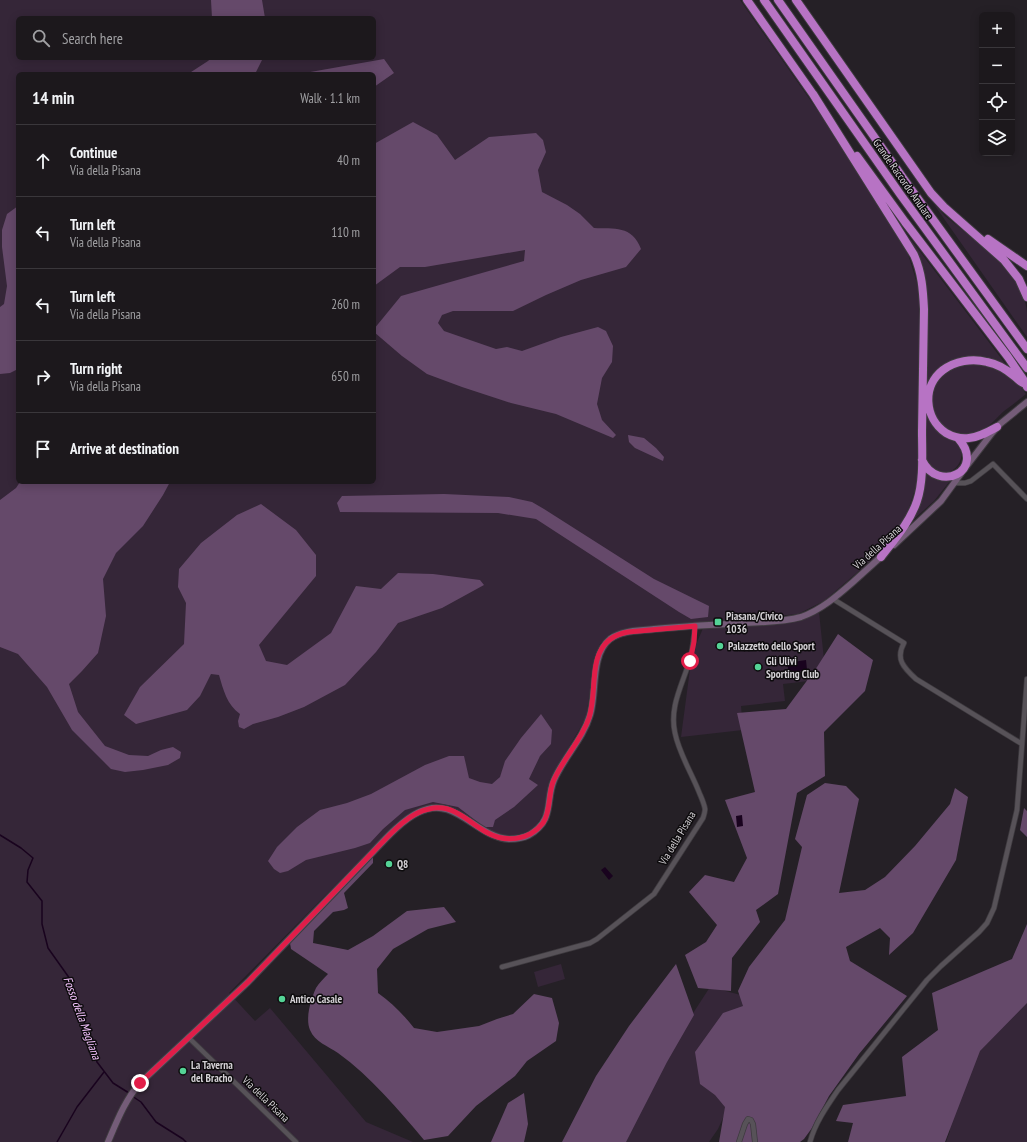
<!DOCTYPE html>
<meta charset="utf-8">
<style>
:root{--surface:#1c181c;--page:#252125;--text:#f1f3f6;--muted:#a0a0a3;--line:#3a373b}
body{margin:0;font-family:"PT Sans Narrow",sans-serif;background:var(--page);color:var(--text)}
.controls{position:absolute;right:12px;top:12px;display:grid;overflow:hidden;border-radius:6px;box-shadow:0 2px 10px #0003}
.controls button{width:36px;height:36px;display:grid;place-items:center;padding:0;border:0;border-bottom:1px solid var(--line);background:var(--surface);color:var(--text);font:20px sans-serif}
.stop{position:absolute;width:12px;height:12px;margin:-9px;border:3px solid #e11d48;border-radius:50%;background:#fff}
.stop.end{background:#e11d48;border-color:#fff;box-shadow:0 1px 4px #0008}
.list{margin:0;padding:0;list-style:none}
h2{display:flex;justify-content:space-between;align-items:center;height:52px;margin:0;padding:0 16px;font-size:17px}
h2 small{font-size:13px;font-weight:400;color:var(--muted)}
.list li{display:grid;grid-template-columns:26px 1fr auto;gap:12px;align-items:center;box-sizing:border-box;height:72px;padding:0 16px;border-top:1px solid var(--line)}
.list b{display:block;font-size:15px;white-space:nowrap}
.list p{margin:0;font-size:13px;white-space:nowrap;color:var(--muted)}
.list em{font-size:13px;font-style:normal;color:var(--muted)}
.icon{flex:none;width:22px;height:22px;fill:none;stroke:currentColor;stroke-width:2;stroke-linecap:round;stroke-linejoin:round}
.map{position:relative;flex:none;width:1027px;height:1142px;overflow:hidden}
.search{position:absolute;background:var(--surface);box-shadow:0 2px 10px #0003;left:16px;top:16px;width:360px;height:44px;display:flex;align-items:center;gap:10px;box-sizing:border-box;padding:0 14px;border-radius:6px;color:var(--muted);font-size:15px}
.panel{position:absolute;background:var(--surface);box-shadow:0 2px 10px #0003;left:16px;top:72px;width:360px;height:412px;border-radius:6px}
.map>svg:first-child{display:block}
.green{fill:#352638;fill-rule:evenodd}
.forest{fill:#65496a}
.water{fill:#19031e}
.lines{fill:none;stroke-linecap:round;stroke-linejoin:round}
.stream{stroke:#19031e;stroke-width:1.5}
.minor-casing{stroke:#3e3a3f;stroke-width:6}
.secondary-casing{stroke:#3e3a3f;stroke-width:8}
.motorway-casing{stroke:#3e3a3f;stroke-width:10}
.minor{stroke:#575258;stroke-width:4.5}
.secondary{stroke:#745c78;stroke-width:6}
.motorway{stroke:#b773c4;stroke-width:8}
.route{stroke:#e11d48;stroke-width:5}
.poi-dot{fill:#54d396;stroke:#0d0b0d;stroke-width:1.5}
.labels{text-anchor:middle;stroke-width:3;stroke-linejoin:round;paint-order:stroke}
.street-label{font-size:11px;fill:#d4d1d5;stroke:#0d0b0d}
.poi-label{font-size:11px;font-weight:bold;fill:#d4d1d5;stroke:#0d0b0d;text-anchor:start}
.water-label{font-size:12px;font-style:italic;fill:#f4c3fd;stroke:#0d0b0d}
</style>
<div class="map">
<svg width="1027" height="1142" viewBox="0 0 1027 1142">
<rect width="100%" height="100%" fill="#252026"/>
<path class="green" d="M0 0H740L820 114 908 254 920 293 917 484 905 519 881 552 824 601 798 614 637 628 610 634 600 644 595 657 586 718 550 779 543 814 536 826 523 834 507 836 488 830 451 807 434 805 417 809 386 834 229 993 255 1021 270 1008 366 1122 413 1142H0ZM18 18H374V58H18ZM18 74H374V482H18Z
M933 203 945 216 994 255C1007 268 1026 293 1027 312 1027 320 1027 329 1027 337Z
M893 216 1007 366 1000 362 944 365C935 371 930 378 926 389L927 290 922 267Z
M970 364C986 363 1003 369 1014 379 1019 384 1022 389 1026 394 1019 400 1012 405 1004 411 996 418 989 428 978 432 968 436 952 435 943 427 928 413 928 386 944 373 952 367 961 366 970 364Z
M925 410C928 418 931 426 938 431 945 438 959 440 961 451 964 465 949 478 935 471 932 469 929 465 926 462Z
M924 469C930 479 940 480 950 481L934 501 913 520 919 506Z
M819 612 826 679 783 684 785 701 741 706 743 730 681 737 692 654 704 626Z
M561 964 565 979 538 987 534 972Z
M710 987 760 1000 732 1098 718 1129 709 1142H622L666 1055Z
M1027 991V1142H946L950 1131 943 1072Z"/>
<path class="forest" d="M211 0H262L265 18H212Z
M211 58H263L255 74H188L208 61Z
M384 59 394 73 374 87V74H299Z
M413 122 437 135 455 160 489 137 536 133 543 140 546 152 538 170 542 192 567 205 580 214 594 228C614 229 632 225 641 249L626 267 581 280 546 295 513 311H453L442 315 438 323 444 331 496 349 507 347 522 351 561 337 598 327 606 331 613 346 612 362 602 378 597 404 602 420 616 435 613 438 556 414 511 403 462 387 427 374 402 356 374 332V329L401 296 524 261 525 250 425 267H400L374 286V144Z
M18 206V369L10 373 0 374V307L4 304 7 286 2 247V230L7 214Z
M628 435 644 438 656 448 664 457 663 461 635 448 629 442Z
M20 482H170L163 495 143 526 116 553 103 579 106 616 98 653 82 671 69 684 78 712 105 746 129 755 148 756 161 750 173 747 181 752 180 758 168 765 143 770 125 772 111 769 72 730 47 687 18 654 0 647V500L16 488Z
M444 494 509 497 532 502 544 509 654 579 709 606 708 617 691 619 679 612 536 519 498 513 340 512 337 503 342 496Z
M261 504 296 530 316 555V576L259 645 266 661 287 665 331 633 356 586 381 589 398 573 433 574 480 580 484 585 442 608 398 623 376 652 345 685 304 707 278 717 253 724 244 729 239 727 238 721 240 714C227 705 223 689 219 675L211 674 200 696 187 710 136 724 124 715 140 687 184 644 186 603 178 587 179 569 201 543 237 515Z
M838 634 873 660 865 691 824 732 825 776 797 793 778 894 756 910 760 922 732 958 731 991 698 988 685 955 706 942 717 925 689 892 705 875 734 882 747 858 725 800 755 792 737 713 786 709 817 667Z
M541 714 552 730 551 744 540 756 529 779 538 785 514 807 495 820 493 827H484L458 807 433 802 405 810 383 829 370 843 355 848 306 860 288 871 280 873 274 869 268 861 277 847 297 827 320 810 347 803 371 794 425 765 449 756H464L469 778 480 782 492 784 500 777 505 761 521 738Z
M825 783 846 786 859 799 839 893 865 890 885 877 915 846 950 804 955 788 968 797 956 860 913 933 889 955 890 938 880 928 846 947 850 961 907 996 859 1054 829 1096 812 1128 804 1139 800 1142H719L725 1107 715 1095 700 1084 695 1052 723 1013 743 1006 738 991 749 967 785 920 802 847 795 839 807 795Z
M1024 808 1027 811V837L1020 830Z
M373 857V863L344 893 348 908 344 910 333 912 314 931 313 943 348 950 373 936 407 911 444 907 456 922 428 929 393 949 377 969 378 993C392 1003 403 1014 414 1028L437 1032 479 1026 497 1019 513 1014 534 994 552 998 559 1023 556 1041 527 1061 515 1076 476 1106 448 1136 424 1140C398 1109 371 1077 338 1053 328 1046 315 1042 310 1030 305 1018 311 999 316 988 319 983 324 978 328 974L291 949 290 943 342 886Z
M1027 924V1003L980 1051 945 1142H848L853 1123 836 1121 843 1105 906 1096 902 1057 938 1030 932 993 1012 959Z
M676 964 694 1015 667 1062 626 1142H562L596 1076 629 1026Z
M524 1093 528 1124 524 1142H491L508 1103Z"/>
<path class="water" d="M806 660 807 670 789 673 787 663Z
M742 815 743 826 737 827 736 816Z
M605 867 613 876 609 880 601 870Z"/>
<g class="lines">
<path class="stream" d="M0 835 21 848 33 858 28 870 27 882 42 901V924L48 948 70 979 97 1062 113 1083 129 1093
M132 1096 141 1102 156 1122 183 1139 186 1142
M57 1142 77 1107 104 1072"/>
<g class="minor-casing">
<path id="minor" d="M955 483H965L971 481 993 464 1027 499
M833 599 904 643C895 659 904 668 916 679L1022 744
M502 967 590 943 597 939 654 894 703 818C704 815 705 812 705 809 704 803 701 797 699 792 691 772 679 753 675 733 669 706 683 684 690 659 693 648 694 637 695 626
M188 1037 296 1142
M739 1142 745 1124 748 1119 751 1120 753 1124 755 1142
M810 1142C815 1123 827 1106 838 1090L927 980 941 966 979 932 987 923 994 908 1017 810 1027 679"/>
</g>
<g class="secondary-casing">
<path id="secondary" d="M894 545 941 501 965 468 992 433 1000 424 1027 402
M108 1142C117 1121 125 1100 140 1083L248 982 372 853C385 839 402 820 419 812 455 794 475 837 509 839 516 839 523 838 529 835 555 820 545 801 554 780 564 757 583 739 590 715 597 693 590 655 610 639 622 630 640 631 654 629 684 626 715 625 745 623 763 622 783 622 801 617 821 610 837 596 853 582 863 573 874 563 884 554"/>
</g>
<g class="motorway-casing">
<path id="motorway" d="M747 0 815 97
M764 0 900 194 1027 368
M778 0 908 185 1027 349
M796 0 931 193 944 207 1004 260 1019 279 1027 297
M813 94 914 255C922 273 923 290 924 309 923 349 923 390 922 431 922 452 924 481 917 501 910 522 894 540 881 557
M857 156 905 222 1008 357 1023 379 1027 387
M988 239 1027 266
M997 427C988 432 979 437 969 438 960 439 953 437 946 433 924 418 922 386 943 370 955 361 972 358 987 362 997 364 1006 369 1014 376 1017 378 1019 381 1023 383
M922 460C938 494 987 471 958 438"/>
</g>
<use href="#minor" class="minor"/>
<use href="#secondary" class="secondary"/>
<use href="#motorway" class="motorway"/>
</g>
<g class="lines">
<path class="route" d="M140 1083 248 982 372 853C387 838 407 813 429 809 437 807 447 808 455 812 466 817 475 826 486 832 505 843 529 841 543 823 551 811 548 795 553 782 562 760 581 741 589 718 596 697 591 667 601 650 607 639 616 634 628 632L695 626 694 642 690 661"/>
</g>
<g class="poi-dot">
<rect x="714" y="618" width="8" height="8" rx="2"/>
<circle cx="720" cy="646" r="4"/>
<circle cx="758" cy="667" r="4"/>
<circle cx="389" cy="864" r="4"/>
<circle cx="282" cy="999" r="4"/>
<circle cx="183" cy="1071" r="4"/>
</g>
<g class="labels">
<g class="street-label">
<text transform="translate(903 179) rotate(55)" y="4">Grande Raccordo Anulare</text>
<text transform="translate(877 547) rotate(-42)" y="4">Via della Pisana</text>
<text transform="translate(677 838) rotate(-59)" y="4">Via della Pisana</text>
<text transform="translate(266 1099) rotate(44)" y="4">Via della Pisana</text>
</g>
<g class="poi-label">
<text x="726" y="620">Piasana/Civico<tspan x="726" dy="13">1036</tspan></text>
<text x="728" y="650">Palazzetto dello Sport</text>
<text x="766" y="665">Gli Ulivi<tspan x="766" dy="13">Sporting Club</tspan></text>
<text x="397" y="868">Q8</text>
<text x="290" y="1003">Antico Casale</text>
<text x="191" y="1069">La Taverna<tspan x="191" dy="13">del Bracho</tspan></text>
</g>
<g class="water-label">
<text transform="translate(82 1018) rotate(70)" y="4">Fosso della Magliana</text>
</g>
</g>
</svg>
<div class="controls">
<button>+</button>
<button>−</button>
<button><svg class="icon" aria-label="locate" viewBox="0 0 24 24"><circle cx="12" cy="12" r="6"/><path d="M12 2v4M12 18v4M2 12h4M18 12h4"/></svg></button>
<button><svg class="icon" aria-label="layers" viewBox="0 0 24 24"><path d="M12 4l9 5-9 5-9-5zM3 14l9 5 9-5"/></svg></button>
</div>
<div class="stop" style="left:690px;top:661px"></div>
<div class="stop end" style="left:140px;top:1083px"></div>
<div class="search"><svg class="icon" aria-label="search" viewBox="0 0 24 24"><circle cx="10" cy="10" r="6"/><path d="M15 15l6 6"/></svg>Search here</div>
<section class="panel">
<h2>14 min<small>Walk · 1.1 km</small></h2>
<ul class="list">
<li><svg class="icon" aria-label="ahead" viewBox="0 0 24 24"><path d="M12 20V5M6 11l6-6 6 6"/></svg><div><b>Continue</b><p>Via della Pisana</p></div><em>40 m</em></li>
<li><svg class="icon" aria-label="left" viewBox="0 0 24 24"><path d="M17 20v-9H6M10 6l-5 5 5 5"/></svg><div><b>Turn left</b><p>Via della Pisana</p></div><em>110 m</em></li>
<li><svg class="icon" aria-label="left" viewBox="0 0 24 24"><path d="M17 20v-9H6M10 6l-5 5 5 5"/></svg><div><b>Turn left</b><p>Via della Pisana</p></div><em>260 m</em></li>
<li><svg class="icon" aria-label="right" viewBox="0 0 24 24"><path d="M7 20v-9h11M14 6l5 5-5 5"/></svg><div><b>Turn right</b><p>Via della Pisana</p></div><em>650 m</em></li>
<li><svg class="icon" aria-label="arrive" viewBox="0 0 24 24"><path d="M6 21V4h12l-3 4 3 4H6"/></svg><div><b>Arrive at destination</b></div></li>
</ul>
</section>
</div>
